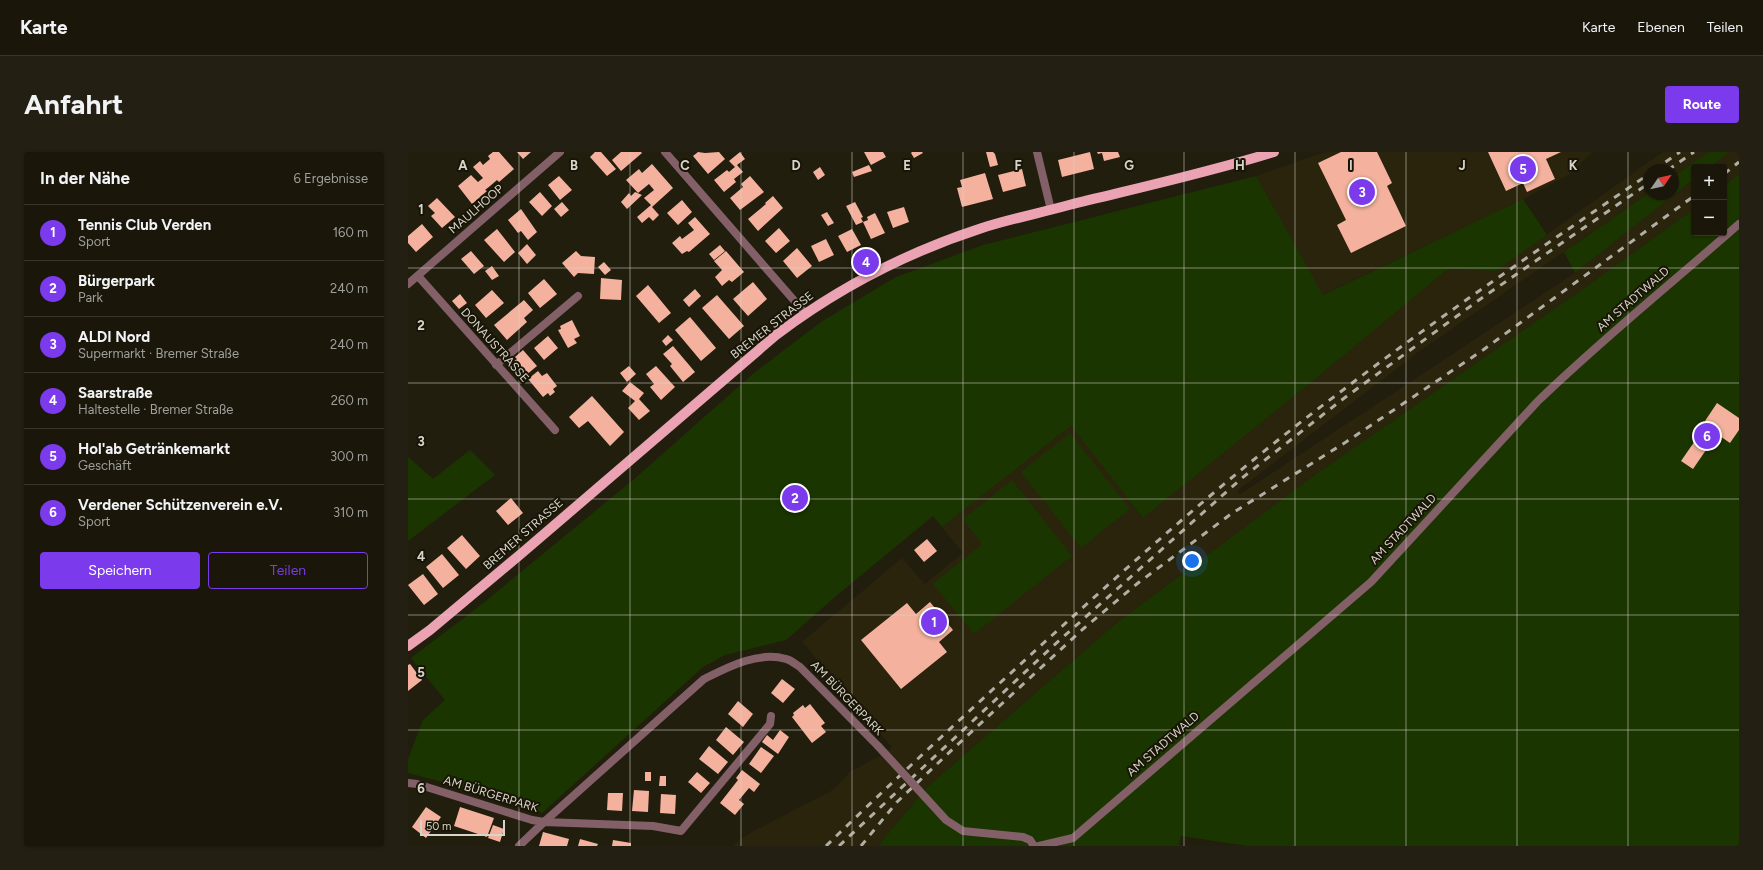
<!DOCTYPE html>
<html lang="de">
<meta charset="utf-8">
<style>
:root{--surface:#1a160a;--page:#231f13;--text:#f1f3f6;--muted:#9f9f9c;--line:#38352b;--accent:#7c3aed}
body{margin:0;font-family:Figtree,sans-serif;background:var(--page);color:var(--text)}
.controls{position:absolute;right:12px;top:12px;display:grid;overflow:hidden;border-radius:4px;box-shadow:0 1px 3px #0004}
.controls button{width:36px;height:36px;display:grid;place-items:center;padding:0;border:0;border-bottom:1px solid var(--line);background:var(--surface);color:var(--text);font:20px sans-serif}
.compass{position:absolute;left:1235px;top:12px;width:36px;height:36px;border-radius:50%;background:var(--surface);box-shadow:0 1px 3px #0004;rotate:56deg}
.scale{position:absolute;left:12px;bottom:10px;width:85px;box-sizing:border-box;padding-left:4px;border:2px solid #d7d5cb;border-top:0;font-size:11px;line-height:14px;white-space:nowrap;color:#d7d5cb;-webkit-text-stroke:3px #191506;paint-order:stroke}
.you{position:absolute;left:784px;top:409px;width:14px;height:14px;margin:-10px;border:3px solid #fff;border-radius:50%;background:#1a73e8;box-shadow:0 0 0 6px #1a73e833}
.badge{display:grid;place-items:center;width:26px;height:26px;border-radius:50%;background:var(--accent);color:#fff;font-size:13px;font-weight:700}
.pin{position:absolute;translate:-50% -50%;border:2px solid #fff;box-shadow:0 1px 4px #0006}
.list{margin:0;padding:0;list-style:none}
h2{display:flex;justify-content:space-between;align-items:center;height:52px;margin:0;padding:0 16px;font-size:17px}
h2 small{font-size:13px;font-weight:400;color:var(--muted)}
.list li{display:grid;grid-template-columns:26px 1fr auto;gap:12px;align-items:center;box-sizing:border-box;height:56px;padding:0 16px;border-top:1px solid var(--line)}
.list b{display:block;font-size:15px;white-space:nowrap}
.list p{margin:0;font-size:13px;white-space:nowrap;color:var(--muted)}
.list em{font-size:13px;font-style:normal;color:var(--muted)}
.actions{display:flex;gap:8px;padding:12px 16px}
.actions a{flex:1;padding:9px 0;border:1px solid var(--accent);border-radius:4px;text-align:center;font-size:14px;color:var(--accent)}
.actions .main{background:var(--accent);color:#fff}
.map{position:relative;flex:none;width:1331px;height:694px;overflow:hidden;border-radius:4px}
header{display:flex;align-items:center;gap:24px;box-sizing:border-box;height:56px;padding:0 20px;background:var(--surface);border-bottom:1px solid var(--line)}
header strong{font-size:19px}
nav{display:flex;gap:22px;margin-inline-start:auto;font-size:14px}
.intro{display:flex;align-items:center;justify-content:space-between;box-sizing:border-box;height:96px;padding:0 24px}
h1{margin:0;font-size:28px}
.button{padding:10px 18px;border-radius:4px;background:var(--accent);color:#fff;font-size:14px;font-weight:700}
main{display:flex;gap:24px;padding:0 24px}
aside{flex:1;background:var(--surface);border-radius:4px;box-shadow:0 1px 3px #0004}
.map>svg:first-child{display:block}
.built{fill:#2a240d}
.green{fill:#1b3501}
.building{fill:#f4b29e}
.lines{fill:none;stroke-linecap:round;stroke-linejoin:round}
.minor{stroke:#836068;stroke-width:8}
.primary{stroke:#eba2b3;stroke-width:10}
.rail{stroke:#b1afa3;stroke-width:3;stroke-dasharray:7 7;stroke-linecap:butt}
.minor-bridge{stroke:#836068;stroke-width:8}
.grid{fill:none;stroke:#d7d5cb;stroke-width:1;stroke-opacity:0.55}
.labels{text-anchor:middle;stroke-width:4;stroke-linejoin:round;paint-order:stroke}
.street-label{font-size:12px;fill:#d7d5cb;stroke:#191506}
.grid-label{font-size:13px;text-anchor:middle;font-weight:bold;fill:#d7d5cb;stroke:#191506;stroke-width:4;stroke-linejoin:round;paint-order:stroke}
</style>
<header>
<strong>Karte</strong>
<nav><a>Karte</a><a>Ebenen</a><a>Teilen</a></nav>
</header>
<div class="intro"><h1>Anfahrt</h1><a class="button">Route</a></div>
<main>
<aside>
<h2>In der Nähe<small>6 Ergebnisse</small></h2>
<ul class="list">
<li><span class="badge">1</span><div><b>Tennis Club Verden</b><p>Sport</p></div><em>160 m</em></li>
<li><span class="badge">2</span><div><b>Bürgerpark</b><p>Park</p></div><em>240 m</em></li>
<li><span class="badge">3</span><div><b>ALDI Nord</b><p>Supermarkt · Bremer Straße</p></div><em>240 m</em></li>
<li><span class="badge">4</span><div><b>Saarstraße</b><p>Haltestelle · Bremer Straße</p></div><em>260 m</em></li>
<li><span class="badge">5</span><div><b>Hol'ab Getränkemarkt</b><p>Geschäft</p></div><em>300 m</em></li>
<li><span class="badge">6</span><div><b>Verdener Schützenverein e.V.</b><p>Sport</p></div><em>310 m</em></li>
</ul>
<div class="actions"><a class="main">Speichern</a><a>Teilen</a></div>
</aside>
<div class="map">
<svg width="1331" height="694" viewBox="0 0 1331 694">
<rect width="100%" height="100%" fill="#221e0e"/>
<path class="built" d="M917 0H1184L1162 22 1115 47 914 143 848 24Z
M1255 0H1301L1265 25V18H1241V41L1009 201 829 339 831 343 1167 121 1286 27V57L1175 137 904 325 706 473 518 636 470 694H324L342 681 425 638 443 619 476 602 484 595 394 490 494 406 517 432 555 401 534 375 663 274 735 366 911 224 1040 117 1088 119Z
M1321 0H1331V22L1316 34V15H1302Z"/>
<path class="green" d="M1301 0H1321L1302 15H1286V27L1167 121 1156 100 1241 41 1265 42V25Z
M1331 22V694H839L773 684 771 693 778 694H470L518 636 706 473 904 325 1175 137 1286 57V81H1316V34Z
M848 24 915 143 1115 47 1139 83 1088 119 1040 117 911 224 735 366 663 274 534 375 525 364 428 444 378 488 317 503 295 515 134 661 64 638 0 621V607L15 568 37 548 3 506 69 456 225 328 346 221 413 170 488 125 575 93Z
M662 281 722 357 673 396 613 320Z
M62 298 87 323 0 389V305L25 327Z
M604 328 664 404 566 482 525 432 574 392 555 367Z"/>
<path class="building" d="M85 0H91L106 17 91 30 89 28 82 34 77 38 79 39 64 52 50 34 63 23 70 30 75 26 65 15 72 9 75 13 82 7 80 4Z
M109 0H123L115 7Z
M187 0H193L208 17 199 24 182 5Z
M213 0H233L234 1 213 19 204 8Z
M290 0 297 1 311 0 317 7 300 22 285 4Z
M332 0 337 7 329 13 335 20 326 27 328 30 316 40 306 28 319 18 321 20 327 15 321 9Z
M456 0H475L478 5 463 13Z
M504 0H514L515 1 506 6 503 1Z
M578 0H585L587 2 590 13 582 15Z
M682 0 686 17 654 25 650 8Z
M689 0H710L712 5 696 9 694 1 690 2Z
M933 0H969L984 31 979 34 998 74 943 101 929 73 938 68 910 11Z
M1080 0H1153L1138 7 1147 27 1119 40 1115 31 1098 39Z
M244 12 265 36 244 55 251 63 245 69 241 65 234 71 229 65 243 53 236 46 246 38 241 32 230 41 218 28 231 17 234 21Z
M461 13 464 19 446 25 444 20Z
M412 15 417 23 410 28 405 20Z
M614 17 618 34 595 40 590 23Z
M577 21 585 47 554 55 549 36 554 35 552 28Z
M151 24 164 38 152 48 140 33Z
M342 24 356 40 332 58 322 46 335 35 333 32Z
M132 40 144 54 134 64 121 50Z
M227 40 234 43 219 57 213 50 221 41 223 44Z
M365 44 375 56 350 79 340 67 358 52 357 51Z
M29 46 47 65 34 76 23 64 27 61 20 54Z
M274 48 284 60 270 73 259 61Z
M154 50 161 58 153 65 146 57Z
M447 50 455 65 453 66 455 70 448 73 438 54Z
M496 55 501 70 485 76 479 60Z
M113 57 129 80 120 88 113 79 110 81 100 68Z
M419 60 426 71 420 74 413 63Z
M467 61 477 81 463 87 455 70 460 68 459 65Z
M287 65 302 82 281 100 279 99 274 102 264 91 272 84 274 87 286 78 280 71Z
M14 72 25 85 8 100 0 91V84Z
M371 76 382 89 368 101 357 89Z
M89 77 107 100 96 110 76 88Z
M444 77 453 93 439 100 430 84Z
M418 87 426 103 411 110 403 94Z
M119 92 128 103 119 112 110 101Z
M312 93 317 99 306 108 301 102Z
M389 96 404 114 389 126 375 109Z
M63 99 76 114 66 122 53 107Z
M168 99 173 104 187 105 186 122 170 121 166 125 154 111Z
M318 99 336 120 324 130 321 128 314 134 307 125 314 118 306 109Z
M196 110 203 118 197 123 190 115Z
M84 114 91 124 84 128 77 119Z
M193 126 214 128 213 148 192 147Z
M136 127 149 142 132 156 120 141Z
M345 130 359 147 340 164 325 147Z
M240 133 263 161 251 171 228 144Z
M287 137 293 144 281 155 275 148Z
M84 138 96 151 78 166 67 153Z
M52 142 59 151 51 157 44 149Z
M309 143 336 174 321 187 294 156Z
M116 148 125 158 116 166 119 170 99 188 86 173Z
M282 165 308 196 293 209 267 178Z
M164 168 172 184 166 187 169 191 160 196 150 178 153 177 152 174Z
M260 183 265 188 258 194 254 189Z
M140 184 150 196 136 208 126 196Z
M265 194 287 220 275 230 262 214 264 212 255 202Z
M115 198 129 214 117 224 105 210 109 207 107 205Z
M221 214 228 222 219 230 212 221Z
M248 214 267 235 253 248 242 235 246 232 238 222Z
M130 219 134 224 139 221 149 234 145 237 147 240 142 244 140 241 135 245 120 227Z
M222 230 236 241 231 247 242 259 231 268 220 256 227 249 214 239Z
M184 244 216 280 202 294 180 269 171 276 161 265Z
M1309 251 1331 266V278L1322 291 1309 282 1285 317 1273 309 1300 270 1297 269Z
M103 346 115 361 100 373 88 359Z
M54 383 72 404 58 417 39 396Z
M519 387 529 399 516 410 506 398Z
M34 402 51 423 35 436 18 415Z
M15 422 30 442 16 453 0 433Z
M522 450 545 478 531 490 539 500 493 537 453 488 499 451 508 462Z
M2 512 14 528 0 539V513Z
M374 527 387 537 375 551 363 541Z
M330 549 345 562 335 575 320 562Z
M402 552 417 571 413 574 418 580 404 591 384 565 386 563 385 561 395 553 397 556Z
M318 575 336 590 325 603 308 588Z
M372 578 381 585 370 602 354 590 359 583 365 588Z
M301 594 320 610 310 622 291 607Z
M353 595 366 604 353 621 341 612Z
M334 618 352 632 346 640 341 636 331 648 336 652 327 663 312 651 330 628 328 626Z
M237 620H243V629H237Z
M289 620 302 631 293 641 280 630Z
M252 624H258V634H251Z
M226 638 241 639 240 660 224 659Z
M200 641H215L214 659 199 658Z
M253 642 268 643 267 662 252 661Z
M18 655 33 665 18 686 4 675Z
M52 655 86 666 79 685 46 674Z
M85 673 96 677 92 690 80 686Z
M135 680 161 687 159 694H131Z
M172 687 190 692 189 694H170Z
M205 688 223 691V694H204Z"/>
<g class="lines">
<path class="minor" d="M257 0 397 161
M629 0 643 58
M10 124 147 278
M0 132 152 0
M88 213 170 144
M0 631 9 632 124 668 136 670 245 674 273 679 362 572 363 564
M517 645 538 668 555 679 615 685 622 688 626 694
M111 694 136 670 296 527C320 515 350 499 378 507 383 508 387 512 392 515L470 594
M631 694 665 686 963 430 1129 250C1194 187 1264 131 1331 72"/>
<path class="primary" d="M0 494 22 478 114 401 368 183C430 136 500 100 574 76 602 67 632 61 661 53 730 36 799 21 866 0"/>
<path class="rail" d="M1246 18 1272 0
M1260 18 1286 0
M1316 22 1331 10
M418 694C487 627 558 562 629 497 727 408 825 320 931 241 1032 164 1137 93 1241 22
M431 694 645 494 834 326 935 247 1071 148 1241 31
M453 694 489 650 548 594 675 477 730 431 823 362 938 290 1075 198 1286 44"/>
<path class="minor-bridge" d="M470 594 517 645"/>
</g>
<path class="grid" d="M111 0V694M222 0V694M333 0V694M444 0V694M555 0V694M666 0V694M776 0V694M887 0V694M998 0V694M1109 0V694M1220 0V694M0 116H1331M0 231H1331M0 347H1331M0 463H1331M0 578H1331"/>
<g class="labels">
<g class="street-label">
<text transform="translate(68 57) rotate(-41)" y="4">MAULHOOP</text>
<text transform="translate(1225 147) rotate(-41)" y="4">AM STADTWALD</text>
<text transform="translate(364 173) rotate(-38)" y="4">BREMER STRASSE</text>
<text transform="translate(87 193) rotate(48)" y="4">DONAUSTRASSE</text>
<text transform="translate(995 377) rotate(-47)" y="4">AM STADTWALD</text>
<text transform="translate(115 382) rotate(-41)" y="4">BREMER STRASSE</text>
<text transform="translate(439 546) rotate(46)" y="4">AM BÜRGERPARK</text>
<text transform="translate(755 592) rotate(-41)" y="4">AM STADTWALD</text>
<text transform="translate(83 642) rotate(17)" y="4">AM BÜRGERPARK</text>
</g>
</g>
<g class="grid-label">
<text x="55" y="18">A</text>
<text x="166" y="18">B</text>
<text x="277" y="18">C</text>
<text x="388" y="18">D</text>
<text x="499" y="18">E</text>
<text x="610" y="18">F</text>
<text x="721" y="18">G</text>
<text x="832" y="18">H</text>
<text x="943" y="18">I</text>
<text x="1054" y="18">J</text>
<text x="1165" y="18">K</text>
<text x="13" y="62">1</text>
<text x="13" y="178">2</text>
<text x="13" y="294">3</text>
<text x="13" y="409">4</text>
<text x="13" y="525">5</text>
<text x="13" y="641">6</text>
</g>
</svg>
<div class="controls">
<button>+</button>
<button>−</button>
</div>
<svg class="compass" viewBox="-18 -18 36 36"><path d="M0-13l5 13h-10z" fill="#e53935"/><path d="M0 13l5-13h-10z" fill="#9f9f9c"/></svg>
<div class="scale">50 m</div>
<div class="you"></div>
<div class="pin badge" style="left:526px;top:470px">1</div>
<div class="pin badge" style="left:387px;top:346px">2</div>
<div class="pin badge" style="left:954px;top:40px">3</div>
<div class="pin badge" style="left:458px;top:110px">4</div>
<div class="pin badge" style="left:1115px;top:17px">5</div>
<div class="pin badge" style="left:1299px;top:284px">6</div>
</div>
</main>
